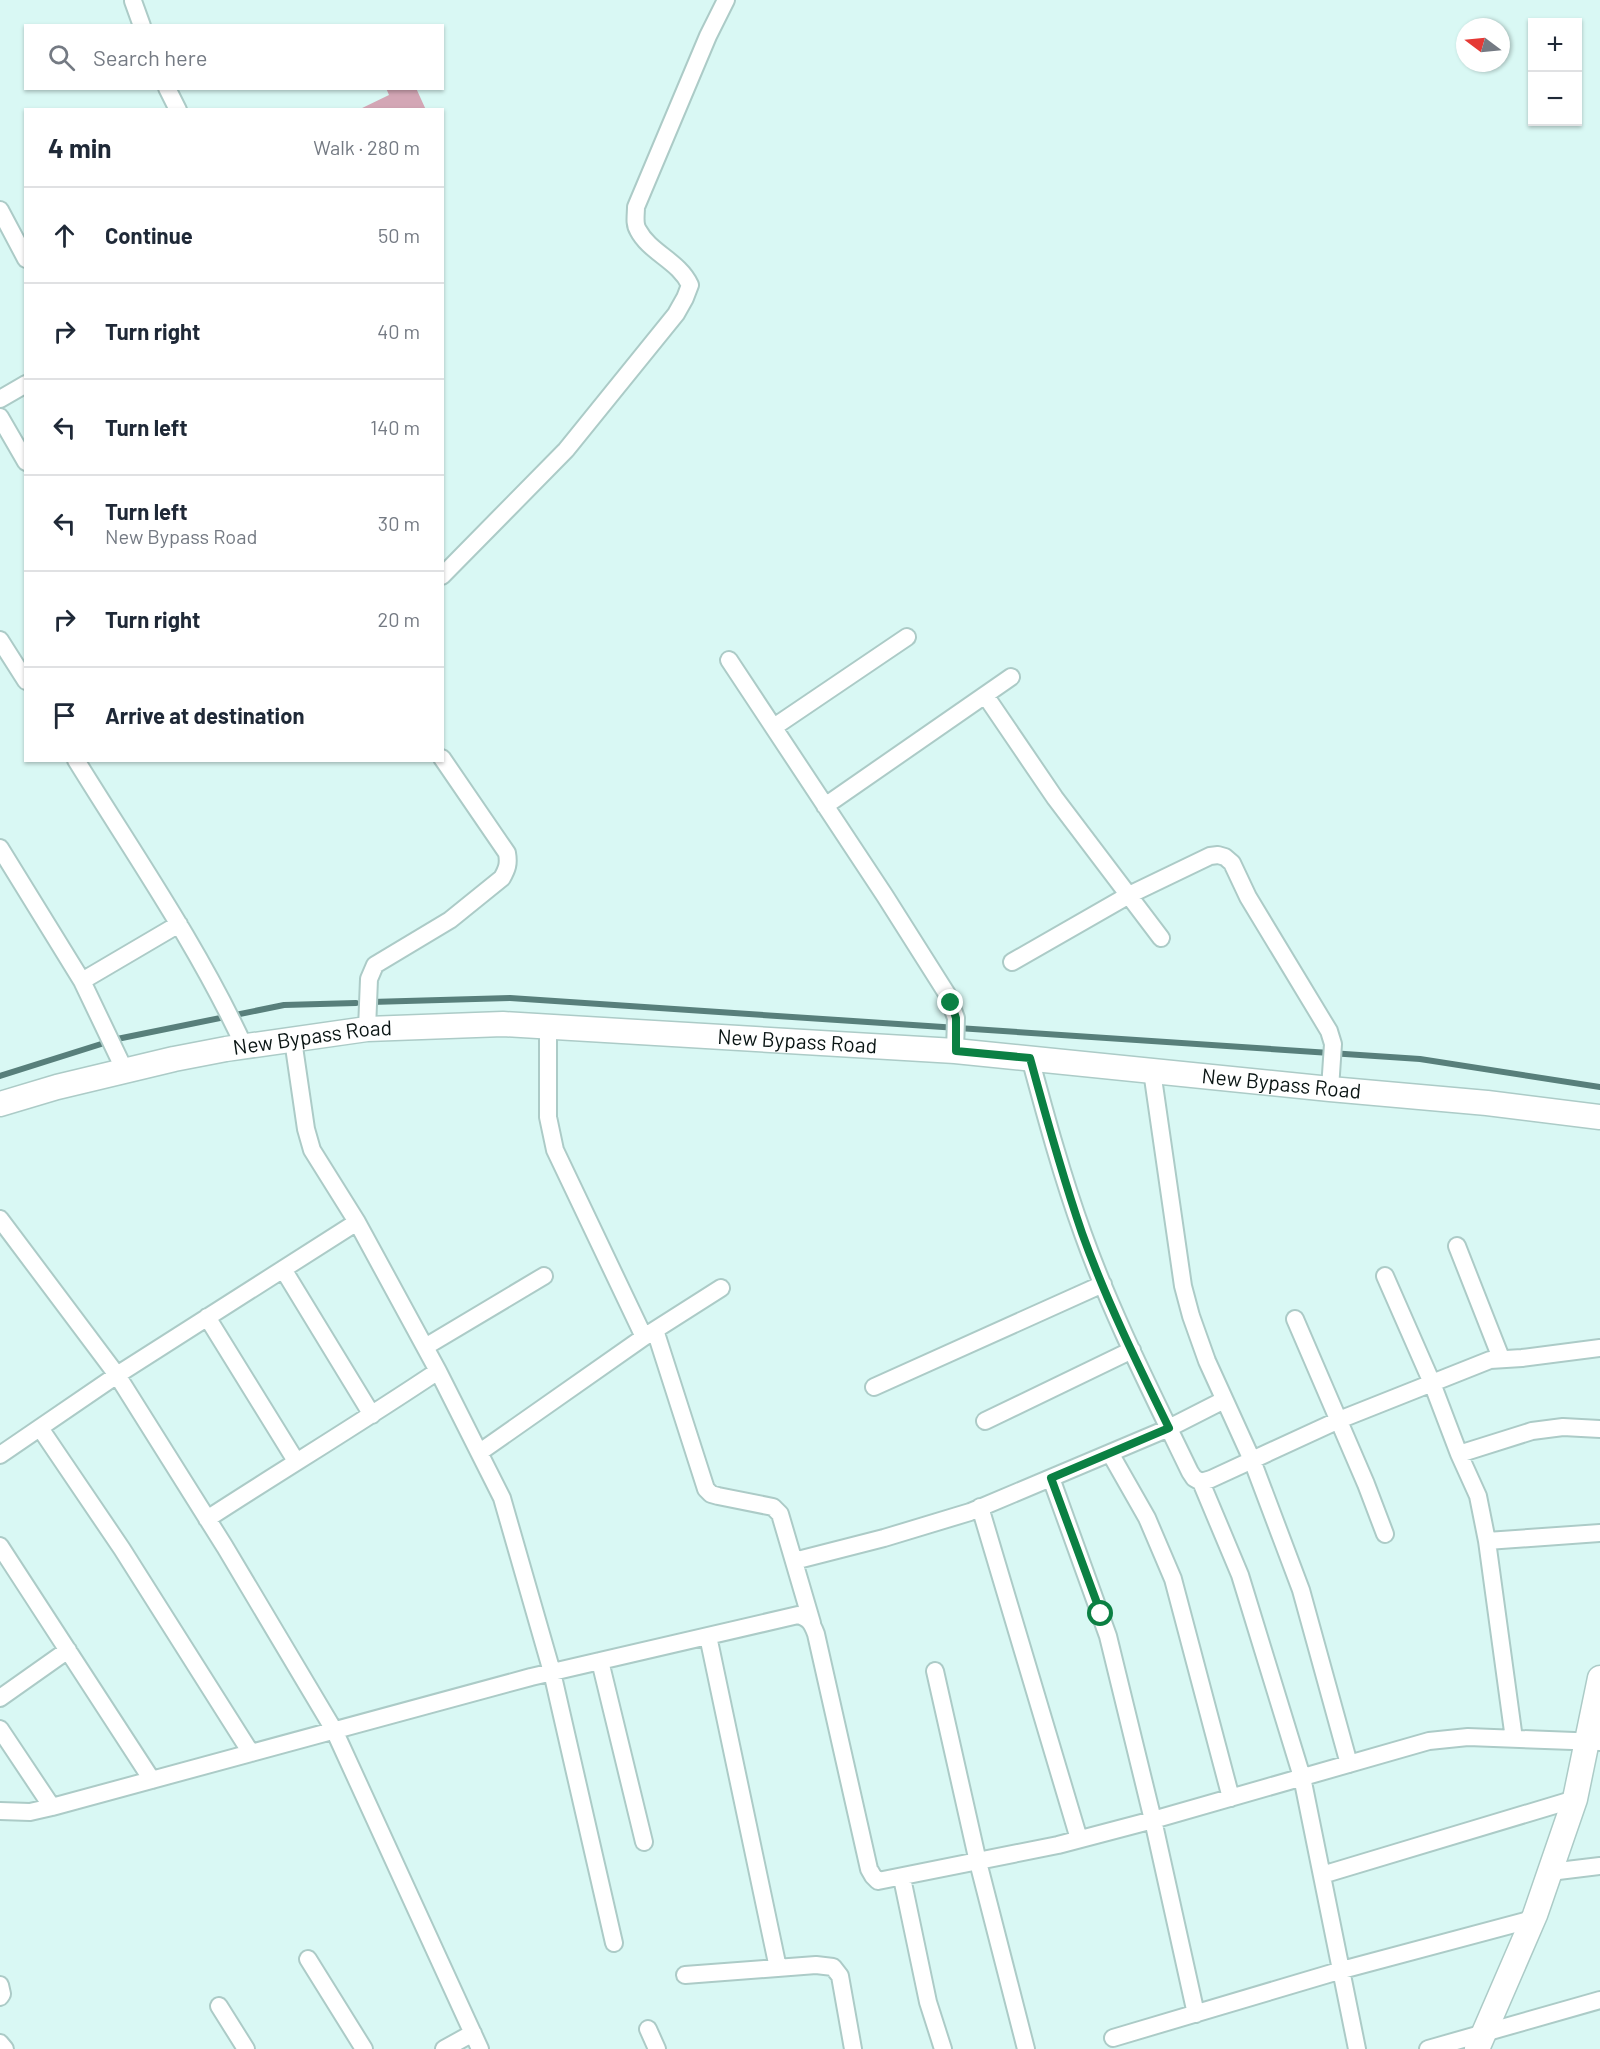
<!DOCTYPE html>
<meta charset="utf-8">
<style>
:root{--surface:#fff;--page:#f6f6f7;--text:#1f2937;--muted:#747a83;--line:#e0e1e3}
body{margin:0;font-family:Barlow,sans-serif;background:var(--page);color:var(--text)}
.controls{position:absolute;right:18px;top:18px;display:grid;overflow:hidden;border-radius:0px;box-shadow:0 2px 4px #0004}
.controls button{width:54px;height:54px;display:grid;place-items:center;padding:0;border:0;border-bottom:2px solid var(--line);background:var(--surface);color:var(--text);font:30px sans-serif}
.compass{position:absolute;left:1456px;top:18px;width:54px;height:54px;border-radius:50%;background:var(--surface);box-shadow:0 2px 4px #0004;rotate:286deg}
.stop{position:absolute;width:18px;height:18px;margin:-14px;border:4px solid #0b8043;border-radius:50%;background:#fff}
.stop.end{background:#0b8043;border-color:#fff;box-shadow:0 2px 6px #0008}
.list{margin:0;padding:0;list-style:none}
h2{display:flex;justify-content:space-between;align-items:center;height:78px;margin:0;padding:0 24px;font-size:26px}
h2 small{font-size:20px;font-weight:400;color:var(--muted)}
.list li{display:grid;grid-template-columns:39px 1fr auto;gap:18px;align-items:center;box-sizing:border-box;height:96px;padding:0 24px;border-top:2px solid var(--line)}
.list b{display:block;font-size:22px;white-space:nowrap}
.list p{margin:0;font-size:20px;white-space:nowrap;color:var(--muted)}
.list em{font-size:20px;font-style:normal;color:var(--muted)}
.icon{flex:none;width:33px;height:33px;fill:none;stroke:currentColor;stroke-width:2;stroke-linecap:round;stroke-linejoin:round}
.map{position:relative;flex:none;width:1600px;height:2049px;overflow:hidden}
.search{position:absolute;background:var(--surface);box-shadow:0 2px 4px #0004;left:24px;top:24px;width:420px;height:66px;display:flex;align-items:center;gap:15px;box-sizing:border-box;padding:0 21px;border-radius:0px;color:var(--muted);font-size:22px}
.panel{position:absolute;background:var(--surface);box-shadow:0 2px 4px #0004;left:24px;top:108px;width:420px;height:654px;border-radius:0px}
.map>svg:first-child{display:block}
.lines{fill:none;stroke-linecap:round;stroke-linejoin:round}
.stream{stroke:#587f7b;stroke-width:6}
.building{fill:#d3a6b5}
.street-casing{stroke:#accbc7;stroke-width:20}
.secondary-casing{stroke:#accbc7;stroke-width:27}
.street{stroke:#fff;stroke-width:16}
.secondary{stroke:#fff;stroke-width:24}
.route{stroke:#0b8043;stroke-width:8}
.labels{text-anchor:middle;stroke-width:6;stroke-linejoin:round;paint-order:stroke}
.street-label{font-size:21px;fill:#0a1514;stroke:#fefefe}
</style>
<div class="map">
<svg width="1600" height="2049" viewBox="0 0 1600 2049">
<rect width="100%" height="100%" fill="#d9f8f4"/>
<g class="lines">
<path class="stream" d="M371 1002 510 998 1420 1059 1600 1087
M0 1076 117 1039 284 1005 356 1003"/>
</g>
<path class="building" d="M386 88H416L426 110H358L389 95Z"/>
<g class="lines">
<g class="street-casing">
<path id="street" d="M133 1 142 26
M167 88 178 110
M0 210 26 259
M0 399 26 384
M0 417 26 462
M442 576 566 450 676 314 685 298 690 285C679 261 650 253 638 230 634 224 636 215 636 207L708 36 726 0
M0 640 26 681
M729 660 885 896 947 994 956 1018 955 1051
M985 695 1055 798 1161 938
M774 727 907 637
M76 760C134 854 198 946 244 1046
M825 806 1011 677
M0 848 82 981 125 1071
M1012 962 1129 895 1210 856 1218 855 1225 857 1232 863 1248 897 1329 1031 1333 1044 1330 1089
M82 981 179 924
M548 1027V1117L555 1150 644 1337
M367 1029 369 979 375 965 450 920 502 878C507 869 509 864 507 853L442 758
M293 1040 306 1129 312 1150 357 1222 438 1371 502 1498 552 1672 614 1943
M1030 1058C1046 1117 1062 1176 1083 1234 1112 1315 1152 1393 1190 1472L1194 1478 1201 1482 1211 1479 1339 1420 1490 1360 1522 1358 1600 1348
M1152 1071 1183 1286 1191 1316 1207 1361 1252 1460 1301 1590 1349 1764
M0 1219 117 1375 225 1547 334 1730 480 2049
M1457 1246 1501 1358
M283 1269 372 1415
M1385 1276 1432 1383 1459 1454 1478 1496 1487 1541 1514 1739
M207 1317 296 1461
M1295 1319 1366 1484 1385 1534
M655 1330 706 1489 711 1494 718 1496 773 1507 780 1514 812 1623
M425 1347 544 1276
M874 1387 1103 1284
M985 1421 1132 1350
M40 1428 122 1549 251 1753
M480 1452 644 1337 721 1288
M1110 1453 1147 1518 1173 1579 1231 1798
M1459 1454 1532 1431 1563 1427 1600 1429
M0 1455 117 1375 357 1222
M1051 1478 1108 1636 1153 1820 1196 2014
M1201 1482 1240 1575 1302 1777 1357 2049
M980 1507 1079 1839
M207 1519C284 1469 362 1422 438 1371
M1487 1541 1600 1533
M0 1546 152 1780
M794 1561 884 1538 970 1512 1169 1428 1224 1400
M708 1636 778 1968
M600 1661 644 1842
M935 1671 978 1862 1026 2049
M0 1698 68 1650
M0 1729 52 1807
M0 1811 30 1812 52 1807 531 1677 798 1615C809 1618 812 1623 816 1634L869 1869 873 1876 878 1881 1058 1845 1153 1820 1429 1741 1468 1737 1600 1742
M1550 1872 1600 1866
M1322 1875 1575 1799
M902 1878 928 2002 943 2049
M308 1959 364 2049
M685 1975 816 1965 833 1967 840 1976 853 2049
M0 1985 2 1994 0 1997
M219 2006 246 2049
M648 2029 657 2049
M1113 2038 1342 1970 1533 1919
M0 2043 5 2049
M444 2049 473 2033
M1428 2049 1600 2000"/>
</g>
<g class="secondary-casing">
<g id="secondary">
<path id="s1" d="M0 1104 57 1087 174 1059 226 1049 367 1029 503 1024 955 1051 1330 1089 1487 1103 1600 1117"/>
<path d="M1477 2049 1535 1915 1575 1799 1600 1678"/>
</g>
</g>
<use href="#street" class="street"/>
<use href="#secondary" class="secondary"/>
</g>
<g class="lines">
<path class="route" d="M951 1003 956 1018V1051L1030 1058C1046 1117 1062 1175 1082 1233 1106 1300 1138 1365 1169 1428L1051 1478 1101 1614"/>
</g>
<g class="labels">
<g class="street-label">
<text dy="7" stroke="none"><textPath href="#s1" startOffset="320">New Bypass Road</textPath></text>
<text dy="7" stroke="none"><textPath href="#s1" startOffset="806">New Bypass Road</textPath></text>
<text dy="7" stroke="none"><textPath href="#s1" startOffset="1292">New Bypass Road</textPath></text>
</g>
</g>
</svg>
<div class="controls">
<button>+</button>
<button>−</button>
</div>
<svg class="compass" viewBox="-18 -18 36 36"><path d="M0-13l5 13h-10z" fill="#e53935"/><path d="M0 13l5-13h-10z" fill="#747a83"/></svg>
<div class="stop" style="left:1101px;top:1614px"></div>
<div class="stop end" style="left:951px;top:1003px"></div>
<div class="search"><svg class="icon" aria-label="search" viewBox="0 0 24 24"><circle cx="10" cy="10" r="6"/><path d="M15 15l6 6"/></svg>Search here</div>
<section class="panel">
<h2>4 min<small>Walk · 280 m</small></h2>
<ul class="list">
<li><svg class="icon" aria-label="ahead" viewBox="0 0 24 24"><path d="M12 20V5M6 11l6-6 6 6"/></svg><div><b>Continue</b></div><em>50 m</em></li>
<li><svg class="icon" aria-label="right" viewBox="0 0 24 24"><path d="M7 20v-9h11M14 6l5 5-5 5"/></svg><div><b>Turn right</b></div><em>40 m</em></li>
<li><svg class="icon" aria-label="left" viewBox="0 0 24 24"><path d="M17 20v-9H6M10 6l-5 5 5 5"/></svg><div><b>Turn left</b></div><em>140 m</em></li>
<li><svg class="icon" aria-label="left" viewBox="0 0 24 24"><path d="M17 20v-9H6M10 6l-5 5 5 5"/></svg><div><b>Turn left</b><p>New Bypass Road</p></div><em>30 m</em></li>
<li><svg class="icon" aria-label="right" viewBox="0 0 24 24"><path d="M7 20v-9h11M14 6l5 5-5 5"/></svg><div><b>Turn right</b></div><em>20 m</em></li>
<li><svg class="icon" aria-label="arrive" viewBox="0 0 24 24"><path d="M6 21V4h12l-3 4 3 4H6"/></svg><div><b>Arrive at destination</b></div></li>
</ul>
</section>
</div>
